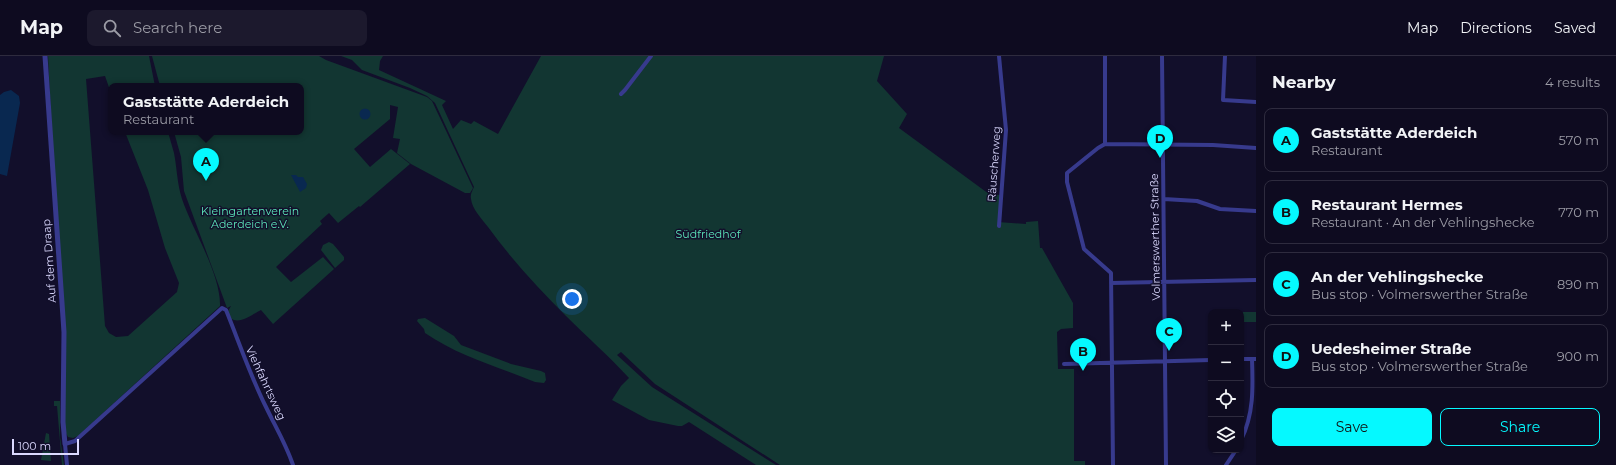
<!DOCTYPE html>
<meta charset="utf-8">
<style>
:root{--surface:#0e0b20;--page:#1c192d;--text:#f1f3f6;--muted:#9b9ba5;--line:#2e2b3e;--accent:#05f9ff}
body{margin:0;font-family:Montserrat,sans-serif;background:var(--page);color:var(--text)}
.controls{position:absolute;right:12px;bottom:12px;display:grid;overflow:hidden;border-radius:8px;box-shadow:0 1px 3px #0004}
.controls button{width:36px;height:36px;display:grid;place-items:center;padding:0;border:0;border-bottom:1px solid var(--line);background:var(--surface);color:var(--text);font:20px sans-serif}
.scale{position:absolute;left:12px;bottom:10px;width:67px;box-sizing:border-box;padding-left:4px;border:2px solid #dbd9ff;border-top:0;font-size:11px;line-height:14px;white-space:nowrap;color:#dbd9ff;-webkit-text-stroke:3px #120f2b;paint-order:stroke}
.you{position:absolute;left:572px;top:243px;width:14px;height:14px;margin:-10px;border:3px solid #fff;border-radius:50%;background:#1a73e8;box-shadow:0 0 0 6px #1a73e833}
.badge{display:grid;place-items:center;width:26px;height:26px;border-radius:50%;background:var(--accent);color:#111;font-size:13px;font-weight:700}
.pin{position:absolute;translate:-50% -33px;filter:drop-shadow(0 1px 2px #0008)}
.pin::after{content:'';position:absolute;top:21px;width:14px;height:12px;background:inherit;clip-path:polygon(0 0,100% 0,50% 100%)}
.popup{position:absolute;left:108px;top:27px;width:196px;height:52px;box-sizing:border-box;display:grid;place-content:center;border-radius:8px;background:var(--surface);filter:drop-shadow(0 1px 3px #0005);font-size:13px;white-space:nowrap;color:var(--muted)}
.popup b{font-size:15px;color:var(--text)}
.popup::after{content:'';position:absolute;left:50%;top:100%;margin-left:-8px;border:8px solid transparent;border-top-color:var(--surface)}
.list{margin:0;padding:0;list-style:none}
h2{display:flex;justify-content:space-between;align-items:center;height:52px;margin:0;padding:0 16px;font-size:17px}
h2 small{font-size:13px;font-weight:400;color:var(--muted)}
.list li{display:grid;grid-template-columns:26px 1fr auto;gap:12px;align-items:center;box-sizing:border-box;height:64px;margin:0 8px 8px;padding:0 8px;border:1px solid var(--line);border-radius:8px}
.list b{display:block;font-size:15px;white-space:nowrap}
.list p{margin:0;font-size:13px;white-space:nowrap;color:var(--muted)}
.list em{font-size:13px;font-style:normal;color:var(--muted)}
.actions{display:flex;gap:8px;padding:12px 16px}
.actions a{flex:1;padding:9px 0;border:1px solid var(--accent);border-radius:8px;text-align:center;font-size:14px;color:var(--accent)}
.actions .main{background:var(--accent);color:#111}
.icon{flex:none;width:22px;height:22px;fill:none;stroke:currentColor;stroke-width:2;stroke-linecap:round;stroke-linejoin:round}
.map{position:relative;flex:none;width:1256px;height:409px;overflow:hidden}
header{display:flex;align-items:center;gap:24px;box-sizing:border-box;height:56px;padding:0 20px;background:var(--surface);border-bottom:1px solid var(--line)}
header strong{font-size:19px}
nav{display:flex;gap:22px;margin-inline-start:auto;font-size:14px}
.search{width:280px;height:36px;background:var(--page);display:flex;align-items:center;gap:10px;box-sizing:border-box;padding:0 14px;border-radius:8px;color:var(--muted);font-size:15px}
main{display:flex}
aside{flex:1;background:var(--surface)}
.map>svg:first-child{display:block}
.green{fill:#123632}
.water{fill:#092850}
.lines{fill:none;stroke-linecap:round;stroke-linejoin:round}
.minor{stroke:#373a8d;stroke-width:4}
.tertiary{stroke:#373a8d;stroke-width:5}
.labels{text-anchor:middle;stroke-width:3;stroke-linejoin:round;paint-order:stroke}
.street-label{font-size:11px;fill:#dbd9ff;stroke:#120f2b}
.park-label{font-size:11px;fill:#5ce8ba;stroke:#120f2b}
</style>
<header>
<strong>Map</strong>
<div class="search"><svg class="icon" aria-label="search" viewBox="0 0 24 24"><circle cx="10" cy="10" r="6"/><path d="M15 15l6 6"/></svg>Search here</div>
<nav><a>Map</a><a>Directions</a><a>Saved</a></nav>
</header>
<main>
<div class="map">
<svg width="1256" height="409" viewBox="0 0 1256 409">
<rect width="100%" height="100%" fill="#120f2b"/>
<path class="green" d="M48 0H149L155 30H111V37L105 20 86 23 105 270 109 277 116 281 128 280 177 236 179 227 165 192 148 134 125 76H168C170 83 172 90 174 97 177 112 177 128 182 143 192 173 221 218 220 250L78 380 73 382 68 381 65 375V339Z
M152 0H319L326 4 427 41 432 45 473 132 470 137H465L411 108 397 97 400 83 393 82 398 51 390 49V63L354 93 370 111 391 93 410 108 360 151 359 150 338 167 329 157 320 165 322 168 276 211 291 226 323 201 334 213 273 268 261 254C251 259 234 273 227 257L231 250 227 252 184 135 181 101 174 76H301V30H160Z
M341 0H383L380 5 379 14 446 45 442 49 453 73 461 64 471 68 474 65 498 78 541 0H884L877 25 907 58 899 72 989 138 1000 139 998 166 1026 168V166L1038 165 1040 192H1042L1073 247V272L1061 273 1057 276 1058 313H1074V405H1085V409H780L655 328 621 296 617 299 652 331 776 409H756L689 366 682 370H678L649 364 612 344 621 330 629 322C609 300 587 281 566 260 539 233 511 203 488 171 482 163 472 153 471 143 470 139 472 135 474 131L435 47 427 40 410 32 362 14 352 4Z
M329 186 333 188 344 201V204L335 212 321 194 323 189Z
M1243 256H1256V266H1242Z
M425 262 454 280 461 289 511 308 541 315 545 317 546 324 544 327 535 326C499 311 458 300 425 277L424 273 417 265 418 263Z
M54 345H60V381L64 409H62L57 350H54Z
M46 377 49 378 51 405 41 404Z"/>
<path class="water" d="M11 34 19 40 20 47 7 120 0 118V39L4 36Z
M359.5 58a5.5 5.5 0 1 1 11 0a5.5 5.5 0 1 1-11 0Z
M291 119H296L298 121H303L307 128 306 132 300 136 299 134Z"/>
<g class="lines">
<path class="minor" d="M1162 0 1166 409
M1225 0 1223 44 1256 46
M621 38 625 34 651 0
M1105 88V0
M1164 143 1197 145 1220 153 1256 155
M999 170 1006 74 999 0
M1111 227 1256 224
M1241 303H1256
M1064 308 1211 304
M1241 384C1254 358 1253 331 1252 303
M67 409 65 388 75 385 222 252 226 254C239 286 250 319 266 351 275 370 286 388 293 409
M1113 409 1111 217 1084 193 1067 126V117L1098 92 1105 88 1213 89 1256 92
M1226 409 1236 394"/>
<path class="tertiary" d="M45 0 64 276 63 366 65 388"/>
</g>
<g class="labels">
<g class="street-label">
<text transform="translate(994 108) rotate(-86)" y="4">Räuscherweg</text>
<text transform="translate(1155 181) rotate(-91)" y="4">Volmerswerther Straße</text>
<text transform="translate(49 205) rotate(-94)" y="4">Auf dem Draap</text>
<text transform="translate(266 327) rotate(65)" y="4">Viehfahrtsweg</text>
</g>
<g class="park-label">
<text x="250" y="159">Kleingartenverein<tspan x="250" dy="13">Aderdeich e.V.</tspan></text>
<text x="708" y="182">Südfriedhof</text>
</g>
</g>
</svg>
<div class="controls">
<button>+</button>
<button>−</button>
<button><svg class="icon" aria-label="locate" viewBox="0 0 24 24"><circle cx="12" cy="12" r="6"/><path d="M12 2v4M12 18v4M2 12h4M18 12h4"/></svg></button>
<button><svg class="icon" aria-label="layers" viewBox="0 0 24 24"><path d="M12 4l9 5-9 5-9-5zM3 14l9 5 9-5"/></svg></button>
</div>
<div class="scale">100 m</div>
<div class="you"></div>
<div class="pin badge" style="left:206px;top:125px">A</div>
<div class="popup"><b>Gaststätte Aderdeich</b>Restaurant</div>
<div class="pin badge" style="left:1083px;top:315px">B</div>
<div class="pin badge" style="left:1169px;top:295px">C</div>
<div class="pin badge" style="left:1160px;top:102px">D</div>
</div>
<aside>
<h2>Nearby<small>4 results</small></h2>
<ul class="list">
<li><span class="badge">A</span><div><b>Gaststätte Aderdeich</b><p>Restaurant</p></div><em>570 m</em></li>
<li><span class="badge">B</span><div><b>Restaurant Hermes</b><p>Restaurant · An der Vehlingshecke</p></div><em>770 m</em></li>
<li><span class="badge">C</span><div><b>An der Vehlingshecke</b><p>Bus stop · Volmerswerther Straße</p></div><em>890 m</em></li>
<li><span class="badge">D</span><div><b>Uedesheimer Straße</b><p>Bus stop · Volmerswerther Straße</p></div><em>900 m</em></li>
</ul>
<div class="actions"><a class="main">Save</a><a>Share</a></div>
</aside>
</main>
